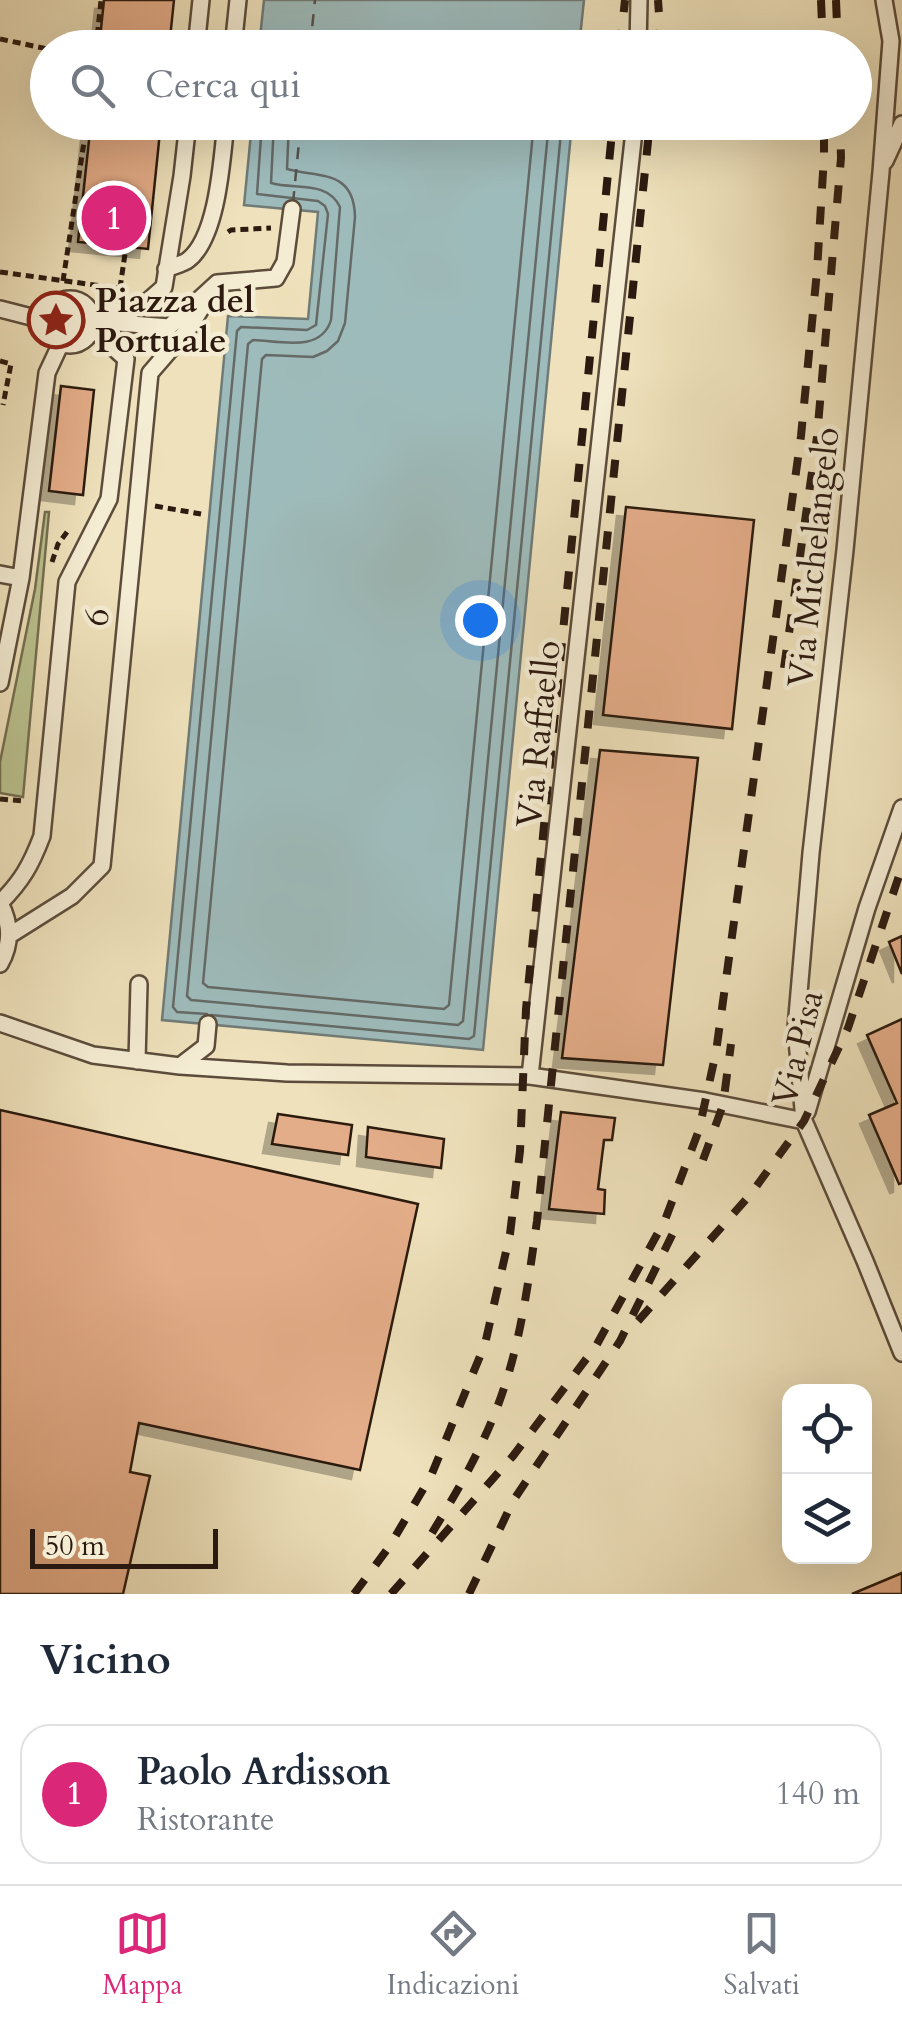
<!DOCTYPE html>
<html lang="it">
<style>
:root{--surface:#fff;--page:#f2f2f3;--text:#1f2937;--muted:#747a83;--line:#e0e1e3;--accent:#db2777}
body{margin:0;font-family:Cardo,serif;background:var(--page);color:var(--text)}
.controls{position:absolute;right:30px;bottom:30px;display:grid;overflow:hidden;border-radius:20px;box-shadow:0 10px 40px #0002}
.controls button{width:90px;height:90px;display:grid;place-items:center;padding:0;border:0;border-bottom:2px solid var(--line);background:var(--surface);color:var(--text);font:50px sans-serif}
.scale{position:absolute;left:30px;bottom:25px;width:188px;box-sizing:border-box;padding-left:10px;border:5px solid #2c1a10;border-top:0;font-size:28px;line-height:35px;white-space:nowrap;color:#2c1a10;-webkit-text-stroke:8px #f4ecd3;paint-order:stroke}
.you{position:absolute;left:480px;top:620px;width:35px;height:35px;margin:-25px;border:8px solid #fff;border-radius:50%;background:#1a73e8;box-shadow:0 0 0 15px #1a73e833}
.badge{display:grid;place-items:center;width:65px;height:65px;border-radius:50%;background:var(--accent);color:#fff;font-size:32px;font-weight:700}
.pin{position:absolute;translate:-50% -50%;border:5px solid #fff;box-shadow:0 2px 10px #0006}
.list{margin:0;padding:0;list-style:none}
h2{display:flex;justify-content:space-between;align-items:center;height:130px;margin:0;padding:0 40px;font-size:42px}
h2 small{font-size:32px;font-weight:400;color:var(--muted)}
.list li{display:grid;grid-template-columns:65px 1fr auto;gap:30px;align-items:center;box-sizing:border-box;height:140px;margin:0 20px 20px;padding:0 20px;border:2px solid var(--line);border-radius:30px}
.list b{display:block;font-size:38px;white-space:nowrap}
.list p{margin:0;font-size:32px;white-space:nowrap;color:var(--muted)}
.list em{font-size:32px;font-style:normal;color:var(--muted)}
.icon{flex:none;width:55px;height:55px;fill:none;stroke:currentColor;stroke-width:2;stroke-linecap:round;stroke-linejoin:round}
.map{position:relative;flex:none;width:902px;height:1594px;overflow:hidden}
.search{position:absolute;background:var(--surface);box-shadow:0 10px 40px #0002;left:30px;right:30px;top:30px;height:110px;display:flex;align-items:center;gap:25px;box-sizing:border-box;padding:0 35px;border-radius:55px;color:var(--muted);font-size:38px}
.sheet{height:290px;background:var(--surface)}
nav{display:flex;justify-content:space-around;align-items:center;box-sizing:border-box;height:140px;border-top:2px solid var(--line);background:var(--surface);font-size:28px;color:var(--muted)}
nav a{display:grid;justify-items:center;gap:5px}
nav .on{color:var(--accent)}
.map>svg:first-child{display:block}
.green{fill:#bac28f;stroke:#736e50;stroke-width:2.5}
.water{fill:#9ebbbb;stroke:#707b77;stroke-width:2.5}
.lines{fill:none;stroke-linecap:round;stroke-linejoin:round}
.shore{stroke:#656a66;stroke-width:2.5}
.ferry{stroke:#54524c;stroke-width:2.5;stroke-dasharray:12 10;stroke-linecap:butt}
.building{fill:#e4ad89;stroke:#2c1a10;stroke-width:2.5;filter:url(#shadow)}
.service-casing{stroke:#5c4c3b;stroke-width:20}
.path{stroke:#2c1a10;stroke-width:5;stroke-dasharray:8 5;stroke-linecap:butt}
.service{stroke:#f4ecd3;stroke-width:15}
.rail{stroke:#2c1a10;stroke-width:8;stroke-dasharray:18 18;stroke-linecap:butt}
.labels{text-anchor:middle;stroke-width:9;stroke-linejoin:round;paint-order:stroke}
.poi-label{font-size:35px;font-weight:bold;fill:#2c1a10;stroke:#f4ecd3;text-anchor:start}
.street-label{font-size:35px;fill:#2c1a10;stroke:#f4ecd3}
</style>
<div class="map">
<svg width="902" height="1594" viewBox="0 0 902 1594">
<defs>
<filter id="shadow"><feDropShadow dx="-9" dy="9" stdDeviation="0" flood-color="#0004"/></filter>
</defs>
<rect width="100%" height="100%" fill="#eee1bb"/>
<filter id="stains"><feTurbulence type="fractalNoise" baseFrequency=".002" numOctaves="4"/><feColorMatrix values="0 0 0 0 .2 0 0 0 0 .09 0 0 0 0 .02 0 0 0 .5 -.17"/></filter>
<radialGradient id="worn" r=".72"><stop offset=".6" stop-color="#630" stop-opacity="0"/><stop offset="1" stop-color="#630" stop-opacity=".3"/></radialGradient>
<path class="green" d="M45 512H49L23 797 0 793V762L35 589Z"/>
<path class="water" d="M264 0H584L579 47H259Z
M252 123H572L483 1050 162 1020 228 316 308 319 318 212 244 205Z"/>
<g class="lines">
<path class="shore" d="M274 122 271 183C295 190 327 180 340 207L331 320C321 353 280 341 253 340L248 344 187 996 191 1000 458 1025 463 1021 549 122
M289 122 287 169C319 178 354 169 355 217L345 323 338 341 327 351 313 357 266 355 262 359 203 983 208 987 444 1009 449 1005 534 122
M207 1014 177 1012 173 1007 237 331 241 327 307 330 316 325 328 214 325 206 318 201 257 194 262 122
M211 1015 469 1039 474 1036 562 122"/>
<path class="ferry" d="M310 48 315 0
M293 203 301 122"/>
</g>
<path class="building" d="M104 0H174L169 48H99Z
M91 122H161L148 249 78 242Z
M61 386 94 390 83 495 49 491Z
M626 507 754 520 732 729 603 715Z
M600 750 698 758 663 1065 562 1058Z
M902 936V974L889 942Z
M902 1019V1183L899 1184 869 1115 897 1103 867 1035Z
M0 1110 418 1204 360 1470 139 1423 130 1472 150 1476 123 1594H0Z
M561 1112 615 1118 612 1140H604L598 1189 605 1190 604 1214 549 1209Z
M278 1114 352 1125 348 1155 272 1144Z
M368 1127 444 1139 441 1168 366 1157Z
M902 1573V1594H852Z"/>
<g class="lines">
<g class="service-casing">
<path id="service" d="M884 0 891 41 881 172 845 550 811 853 796 1028 804 1121 865 1261 902 1353
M196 48 201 0
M233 48 238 0
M638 48 639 0
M635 122 530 1076 705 1101 804 1121
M885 161 902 124
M166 269C173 266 183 264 188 260 218 237 222 158 226 122
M47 322a23 23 0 1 1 46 0a23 23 0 1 1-46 0Z
M0 309 47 321
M92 313 134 310 148 301 164 287 182 176 188 122
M93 321 169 327 217 283 276 278 285 262 292 209
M0 574 21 578
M0 683 21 578 47 373 61 343
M0 903C22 881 31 865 42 836L67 582 109 499 126 359 92 328
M0 903C11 924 12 943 0 964
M10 935 72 896 102 866 150 373 189 328 217 283
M0 1023 93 1055 180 1066 206 1046 208 1024
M137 1061 139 984
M180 1066 287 1073 530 1076
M807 1112 867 908 902 808"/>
</g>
<path class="path" d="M0 39 48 49
M96 48 101 0
M48 67V69
M228 232 231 230 271 228
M0 272 124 289
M63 281 87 122
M120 288 126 247
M0 361 11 364 3 405
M155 506 201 514
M52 562 58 544 70 528
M0 799 25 801"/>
<use href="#service" class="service"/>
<path class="rail" d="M821 0 823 48
M836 0 838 48
M620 48 625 0
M658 48 660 28 658 0
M784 668 817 437 841 158 840 122
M703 1160 723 1105 731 1044
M638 1321 750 1195 804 1121 848 1028 902 867
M432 1533C460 1487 487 1440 504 1388 522 1334 529 1277 537 1221L650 122
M354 1594 389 1547 431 1476 485 1344 510 1234 520 1151 526 1009 613 122
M391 1594 513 1456 596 1346 665 1220 699 1130 716 1052 801 436 817 271 824 156V122
M469 1594 513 1501 620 1341 675 1229"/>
</g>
<defs>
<g id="sight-ring" transform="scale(2.875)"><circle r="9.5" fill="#f4ecd3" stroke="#8f2418" stroke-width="1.5"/><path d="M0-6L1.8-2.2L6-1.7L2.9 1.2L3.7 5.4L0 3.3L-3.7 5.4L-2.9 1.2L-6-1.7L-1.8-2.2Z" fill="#8f2418"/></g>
</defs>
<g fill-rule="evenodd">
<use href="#sight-ring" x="56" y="320"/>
</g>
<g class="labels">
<g class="poi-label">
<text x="95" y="312">Piazza del<tspan x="95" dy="40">Portuale</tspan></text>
</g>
<g class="street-label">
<text transform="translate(813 557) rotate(-84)" y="12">Via Michelangelo</text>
<text transform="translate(96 617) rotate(-84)" y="12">6</text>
<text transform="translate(538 734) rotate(-84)" y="12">Via Raffaello</text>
<text transform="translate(797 1048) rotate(-76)" y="12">Via Pisa</text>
</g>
</g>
<rect width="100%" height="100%" filter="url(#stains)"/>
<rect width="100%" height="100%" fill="url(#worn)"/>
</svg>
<div class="controls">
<button><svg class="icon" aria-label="locate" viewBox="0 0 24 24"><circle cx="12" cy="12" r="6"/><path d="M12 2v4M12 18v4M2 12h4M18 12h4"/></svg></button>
<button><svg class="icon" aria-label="layers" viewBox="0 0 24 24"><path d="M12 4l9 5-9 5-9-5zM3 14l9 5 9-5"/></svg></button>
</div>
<div class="scale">50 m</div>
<div class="you"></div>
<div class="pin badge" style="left:114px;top:218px">1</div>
<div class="search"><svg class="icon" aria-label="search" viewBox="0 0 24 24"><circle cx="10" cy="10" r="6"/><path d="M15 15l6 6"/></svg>Cerca qui</div>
</div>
<section class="sheet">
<h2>Vicino<small></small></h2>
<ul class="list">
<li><span class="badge">1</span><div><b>Paolo Ardisson</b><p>Ristorante</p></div><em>140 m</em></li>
</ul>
</section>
<nav>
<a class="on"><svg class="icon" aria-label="map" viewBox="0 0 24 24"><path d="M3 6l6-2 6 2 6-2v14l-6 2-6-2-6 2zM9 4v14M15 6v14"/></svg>Mappa</a>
<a><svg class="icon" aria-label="directions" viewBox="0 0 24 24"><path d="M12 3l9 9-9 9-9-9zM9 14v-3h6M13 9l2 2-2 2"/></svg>Indicazioni</a>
<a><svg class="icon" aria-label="saved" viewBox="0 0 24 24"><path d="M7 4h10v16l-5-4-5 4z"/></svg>Salvati</a>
</nav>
